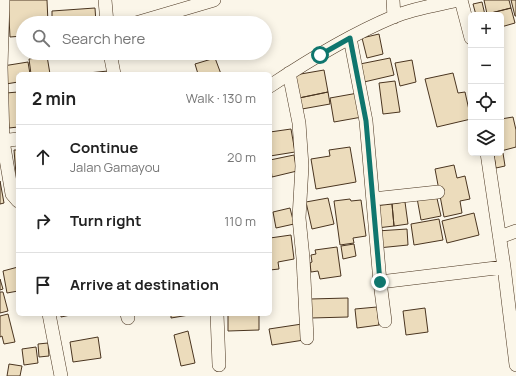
<!DOCTYPE html>
<meta charset="utf-8">
<style>
:root{--surface:#fff;--page:#f6f6f6;--text:#222;--muted:#767676;--line:#e0e0e0}
body{margin:0;font-family:Manrope,sans-serif;background:var(--page);color:var(--text)}
.controls{position:absolute;right:12px;top:12px;display:grid;overflow:hidden;border-radius:6px;box-shadow:0 2px 10px #0003}
.controls button{width:36px;height:36px;display:grid;place-items:center;padding:0;border:0;border-bottom:1px solid var(--line);background:var(--surface);color:var(--text);font:20px sans-serif}
.stop{position:absolute;width:12px;height:12px;margin:-9px;border:3px solid #0f766e;border-radius:50%;background:#fff}
.stop.end{background:#0f766e;border-color:#fff;box-shadow:0 1px 4px #0008}
.list{margin:0;padding:0;list-style:none}
h2{display:flex;justify-content:space-between;align-items:center;height:52px;margin:0;padding:0 16px;font-size:17px}
h2 small{font-size:13px;font-weight:400;color:var(--muted)}
.list li{display:grid;grid-template-columns:26px 1fr auto;gap:12px;align-items:center;box-sizing:border-box;height:64px;padding:0 16px;border-top:1px solid var(--line)}
.list b{display:block;font-size:15px;white-space:nowrap}
.list p{margin:0;font-size:13px;white-space:nowrap;color:var(--muted)}
.list em{font-size:13px;font-style:normal;color:var(--muted)}
.icon{flex:none;width:22px;height:22px;fill:none;stroke:currentColor;stroke-width:2;stroke-linecap:round;stroke-linejoin:round}
.map{position:relative;flex:none;width:516px;height:376px;overflow:hidden}
.search{position:absolute;background:var(--surface);box-shadow:0 2px 10px #0003;left:16px;top:16px;width:256px;height:44px;display:flex;align-items:center;gap:10px;box-sizing:border-box;padding:0 14px;border-radius:22px;color:var(--muted);font-size:15px}
.panel{position:absolute;background:var(--surface);box-shadow:0 2px 10px #0003;left:16px;top:72px;width:256px;height:244px;border-radius:6px}
.map>svg:first-child{display:block}
.building{fill:#ecdcbc;stroke:#4a3520}
.lines{fill:none;stroke-linecap:round;stroke-linejoin:round}
.minor-casing{stroke:#4a3520;stroke-width:14}
.minor{stroke:#fbf6e9;stroke-width:13}
.route{stroke:#0f766e;stroke-width:5}
</style>
<div class="map">
<svg width="516" height="376" viewBox="0 0 516 376">
<rect width="100%" height="100%" fill="#fbf6e9"/>
<path class="building" d="M8 0H47L48 23H23V36L10 37Z
M484 0H509L511 8 487 14Z
M511 0H516V16H515Z
M482 2 485 15H476L473 4Z
M95 8 96 23H52V11Z
M511 8 515 23 501 27V15H488L487 14Z
M379 34 383 54 367 58 362 38Z
M47 56 50 74H31L29 59Z
M215 58 221 74H198L195 64Z
M390 58 394 75 364 82 360 64Z
M412 60 416 82 400 86 395 63Z
M28 62 30 74H18V82L6 84 3 66Z
M324 70 328 92 299 98 295 75Z
M108 71V74H88V73Z
M453 73 458 93 465 92 471 119 437 127 425 79Z
M395 81 400 112 383 114 379 83Z
M18 92V127L9 128 6 93Z
M328 92 330 104 302 109 299 98Z
M358 93 362 117 334 122 330 98Z
M513 117 516 130V147L501 151V119Z
M291 129 295 152 270 156V132Z
M350 147 356 182 316 189 311 159 330 156 329 150Z
M14 150H18V186H17Z
M503 153 505 166 496 168 494 155Z
M294 155 297 171 272 177 270 160Z
M454 165 457 178 465 176 470 199 460 201 462 213 444 217 435 169Z
M0 181 4 203 0 204Z
M436 194 441 216 421 220 417 198Z
M328 198 334 224 312 229 306 202Z
M350 199 351 201 361 200 366 236 353 238 354 243 340 245 334 201Z
M405 202 408 224 394 226 392 204Z
M392 204 394 226 377 228 374 206Z
M290 208 294 224 276 228 273 212Z
M474 213 479 235 447 243 442 221Z
M439 219 443 240 414 245 411 224Z
M407 229 408 245 378 248 377 231Z
M291 235 294 259 278 262 279 269 270 270V238Z
M354 244 356 256 343 259 341 246Z
M337 247 341 276 320 279 318 271 311 272 310 263 312 262 311 255 316 254 315 250Z
M18 267V291L7 293 3 271Z
M0 279 3 289 0 290Z
M0 292H3L8 311 0 313Z
M348 298V317L311 318 310 299Z
M377 307 379 325 357 328 355 309Z
M425 308 428 332 406 335 403 311Z
M8 314 15 342 4 344 2 336 0 337V316Z
M61 314H75L61 317Z
M171 314H189V315L171 318Z
M228 314H259V330L228 331Z
M302 324 304 340 272 345 269 329Z
M188 331 195 363 181 366 174 335Z
M98 337 101 358 73 362 70 342Z
M48 343 49 356 39 357 38 344Z
M36 347 38 363 24 365 22 349Z
M9 364 22 366 20 376H7Z"/>
<g class="lines">
<g class="minor-casing">
<path id="minor" d="M3 0 1 67 3 141 12 194 18 201
M105 0 107 23
M393 0 394 17
M461 0 471 38
M136 23 214 0
M350 38 366 121 380 282 385 321
M110 53 114 74
M289 73 299 123 302 166 299 218 303 258 307 338
M270 86C309 60 350 35 393 17 414 8 437 5 459 0
M0 141 18 139
M487 153 504 267 516 365
M373 199 438 192
M500 237 516 231
M380 282 504 267
M49 314 61 376
M127 314 128 318
M217 314 219 365"/>
</g>
<use href="#minor" class="minor"/>
</g>
<g class="lines">
<path class="route" d="M320 55 350 38 366 121 380 282"/>
</g>
</svg>
<div class="controls">
<button>+</button>
<button>−</button>
<button><svg class="icon" aria-label="locate" viewBox="0 0 24 24"><circle cx="12" cy="12" r="6"/><path d="M12 2v4M12 18v4M2 12h4M18 12h4"/></svg></button>
<button><svg class="icon" aria-label="layers" viewBox="0 0 24 24"><path d="M12 4l9 5-9 5-9-5zM3 14l9 5 9-5"/></svg></button>
</div>
<div class="stop" style="left:320px;top:55px"></div>
<div class="stop end" style="left:380px;top:282px"></div>
<div class="search"><svg class="icon" aria-label="search" viewBox="0 0 24 24"><circle cx="10" cy="10" r="6"/><path d="M15 15l6 6"/></svg>Search here</div>
<section class="panel">
<h2>2 min<small>Walk · 130 m</small></h2>
<ul class="list">
<li><svg class="icon" aria-label="ahead" viewBox="0 0 24 24"><path d="M12 20V5M6 11l6-6 6 6"/></svg><div><b>Continue</b><p>Jalan Gamayou</p></div><em>20 m</em></li>
<li><svg class="icon" aria-label="right" viewBox="0 0 24 24"><path d="M7 20v-9h11M14 6l5 5-5 5"/></svg><div><b>Turn right</b></div><em>110 m</em></li>
<li><svg class="icon" aria-label="arrive" viewBox="0 0 24 24"><path d="M6 21V4h12l-3 4 3 4H6"/></svg><div><b>Arrive at destination</b></div></li>
</ul>
</section>
</div>
